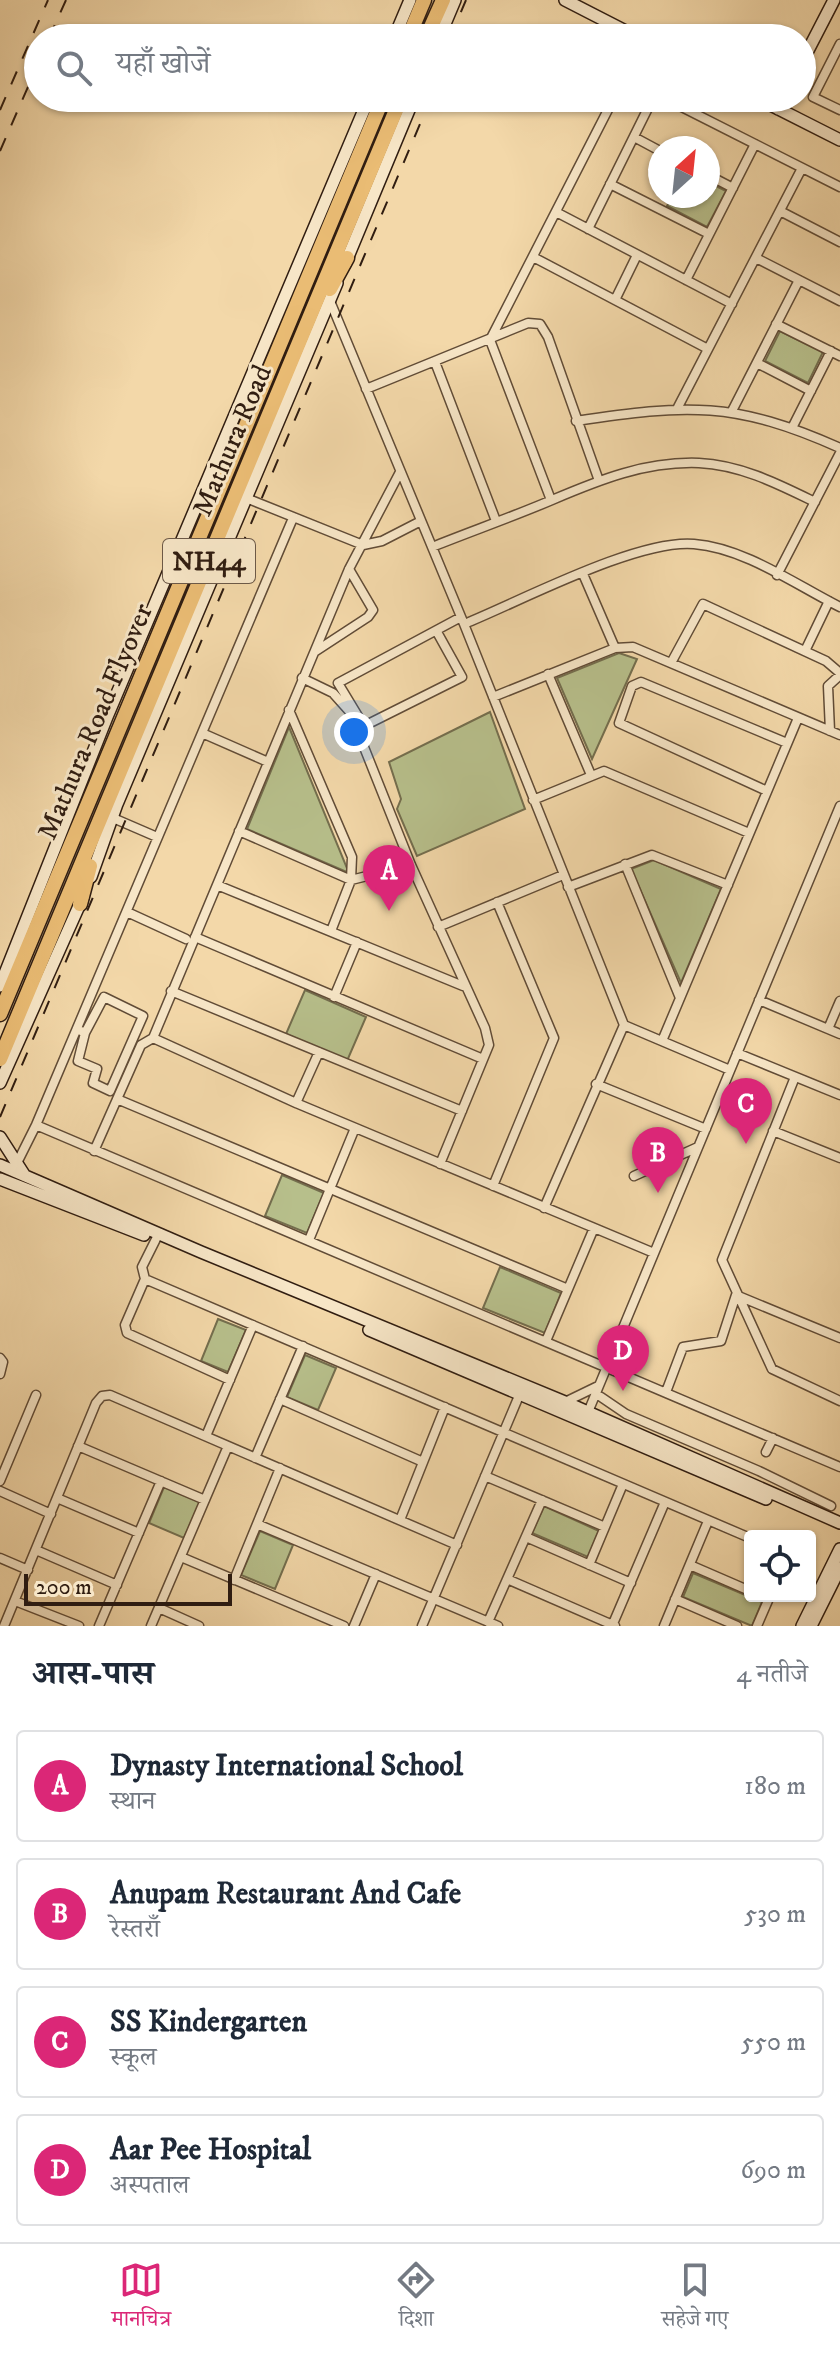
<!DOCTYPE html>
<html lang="hi">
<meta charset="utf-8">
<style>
:root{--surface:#fff;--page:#f2f2f3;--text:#1f2937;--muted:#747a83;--line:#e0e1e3;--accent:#db2777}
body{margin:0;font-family:"IM FELL DW Pica","Noto Serif Devanagari",serif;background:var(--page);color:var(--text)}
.controls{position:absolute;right:24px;bottom:24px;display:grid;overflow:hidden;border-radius:8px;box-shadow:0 2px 6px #0004}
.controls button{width:72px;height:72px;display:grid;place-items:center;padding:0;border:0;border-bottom:2px solid var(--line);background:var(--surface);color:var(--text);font:40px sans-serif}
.compass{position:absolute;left:648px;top:136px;width:72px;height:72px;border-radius:50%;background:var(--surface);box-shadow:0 2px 6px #0004;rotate:27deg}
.scale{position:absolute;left:24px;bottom:20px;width:208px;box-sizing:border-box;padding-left:8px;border:4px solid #301d11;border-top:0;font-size:22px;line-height:28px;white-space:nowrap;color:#301d11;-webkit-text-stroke:6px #f7e6c7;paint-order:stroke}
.you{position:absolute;left:354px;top:732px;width:28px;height:28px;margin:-20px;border:6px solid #fff;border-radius:50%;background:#1a73e8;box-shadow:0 0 0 12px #1a73e833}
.badge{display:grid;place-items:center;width:52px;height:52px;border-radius:50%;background:var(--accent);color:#fff;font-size:26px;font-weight:700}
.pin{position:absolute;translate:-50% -66px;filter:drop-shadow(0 2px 4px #0008)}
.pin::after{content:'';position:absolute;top:42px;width:28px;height:24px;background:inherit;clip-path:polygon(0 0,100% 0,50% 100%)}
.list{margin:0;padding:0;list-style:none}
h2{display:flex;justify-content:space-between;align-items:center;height:104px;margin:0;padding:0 32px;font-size:34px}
h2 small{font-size:26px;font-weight:400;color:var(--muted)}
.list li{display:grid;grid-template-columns:52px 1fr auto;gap:24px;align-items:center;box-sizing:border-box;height:112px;margin:0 16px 16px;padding:0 16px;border:2px solid var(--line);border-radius:8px}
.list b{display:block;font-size:30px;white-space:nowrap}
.list p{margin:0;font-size:26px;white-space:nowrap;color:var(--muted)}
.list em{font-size:26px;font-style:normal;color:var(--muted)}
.icon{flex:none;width:44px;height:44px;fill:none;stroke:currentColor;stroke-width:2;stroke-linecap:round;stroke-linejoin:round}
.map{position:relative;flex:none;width:840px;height:1626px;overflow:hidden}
.search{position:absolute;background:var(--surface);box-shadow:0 2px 6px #0004;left:24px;right:24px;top:24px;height:88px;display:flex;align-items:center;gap:20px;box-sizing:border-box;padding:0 28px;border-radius:44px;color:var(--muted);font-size:30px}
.sheet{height:616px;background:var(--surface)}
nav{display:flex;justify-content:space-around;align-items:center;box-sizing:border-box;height:112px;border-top:2px solid var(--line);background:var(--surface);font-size:22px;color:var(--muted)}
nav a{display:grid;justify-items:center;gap:4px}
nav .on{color:var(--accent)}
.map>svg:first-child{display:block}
.green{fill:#b7bf8b;stroke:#746e4e;stroke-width:2}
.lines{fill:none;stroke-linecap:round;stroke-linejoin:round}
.street-casing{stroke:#614c37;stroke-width:11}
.secondary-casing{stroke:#301d11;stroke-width:14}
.highway-casing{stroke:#301d11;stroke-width:17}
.street{stroke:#f7e6c7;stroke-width:8}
.secondary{stroke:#f7e6c7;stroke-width:11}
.highway{stroke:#eabc74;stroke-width:14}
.rail{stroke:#301d11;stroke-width:2;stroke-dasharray:14 14;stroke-linecap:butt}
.labels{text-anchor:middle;stroke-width:6;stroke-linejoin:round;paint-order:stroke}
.shield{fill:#f7e6c7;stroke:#6c5948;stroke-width:2}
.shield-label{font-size:26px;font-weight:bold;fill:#301d11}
.street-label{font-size:28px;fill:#301d11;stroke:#f7e6c7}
</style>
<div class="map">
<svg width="840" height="1626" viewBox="0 0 840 1626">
<rect width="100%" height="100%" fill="#f3d8a9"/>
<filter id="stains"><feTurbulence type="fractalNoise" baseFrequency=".0025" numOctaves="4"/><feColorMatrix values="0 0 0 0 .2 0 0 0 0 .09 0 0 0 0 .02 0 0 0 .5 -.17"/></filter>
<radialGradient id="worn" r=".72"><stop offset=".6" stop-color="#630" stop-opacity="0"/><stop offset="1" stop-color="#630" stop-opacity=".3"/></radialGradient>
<path class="green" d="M708 182 726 191 707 227 667 206 672 196H708Z
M780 331 823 352 808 383 765 361Z
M619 653 637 659 592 759 557 678Z
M490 712 525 809 417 856 397 809 401 799 389 762Z
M289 727 349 873 247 829Z
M654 860 721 889 681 983 631 869Z
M305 990 366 1017 347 1061 286 1034Z
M282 1175 324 1193 307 1233 265 1216Z
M500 1267 561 1293 545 1333 483 1308Z
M218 1319 246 1330 228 1372 201 1361Z
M305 1355 336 1368 318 1410 287 1397Z
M164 1487 200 1502 184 1538 149 1523Z
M544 1506 599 1531 588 1557 532 1533Z
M260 1531 293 1545 275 1589 241 1575Z
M693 1573 762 1602 752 1626 683 1597Z"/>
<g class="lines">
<g class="street-casing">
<path id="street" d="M840 44 813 97 840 110
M664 98 840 187
M634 137 660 151
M708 175 733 188
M610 184 709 234
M780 211 840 242
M556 212 732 304
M588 229 653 98
M533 257 708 349
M756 258 840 301
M686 280 755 144
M615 300 637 255
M330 301 464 624 624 1025 730 1070
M776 324 840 356
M435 362 496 521
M757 363 811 391
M366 389 528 323 540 324 548 337 598 478
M678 407 802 168
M732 411 799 280
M576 421C687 404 735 401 840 448
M792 428 831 351
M246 498 363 545 382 541 421 521
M551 500 490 340 614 98
M432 547C472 531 512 517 552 500 599 480 646 461 699 463 741 465 778 484 815 502
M583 574 615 648
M777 575 840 453
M464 624C521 601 637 539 694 544 745 548 796 585 840 607
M437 632 462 677 364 726 338 683 461 617
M316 651 368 617 373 610 349 569
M805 651 829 601
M671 663 703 604 826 661 840 673
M548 674 591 775
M302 678 333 693 350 712 411 865 485 1028 489 1045 440 1164
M493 697 615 648 633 647 840 735
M289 710 352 857 351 880 331 931
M830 731 828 686 840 675
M202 733 268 762
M767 791 619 723 632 686 641 682 787 743
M533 800 604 771 749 833
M113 818 157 837
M239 831 351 880 411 865
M625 864 680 998
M217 885 463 986
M568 887 652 855 728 885
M127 912 186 939
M438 927 563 875
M195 937 483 1059
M171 991 462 1111
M334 997 357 942
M759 1000 840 1034
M77 1029 85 1033 78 1061 97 1069 93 1083 110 1091 143 1016 104 997 85 1033
M828 1029 840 1001
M153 1038 296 1103 654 1253
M662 1041 798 718
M737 1053 840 1095
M795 1077 722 1260 772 1369 840 1401
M596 1084 706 1129
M117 1099 568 1289
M296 1103 319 1052
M36 1125 840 1467
M773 1131 840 1158
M94 1151 141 1045 153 1038 349 569 400 472
M17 1163 36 1125 293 518
M634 1176 698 1147
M493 1186 554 1038 497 902
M544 1208 624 1025
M156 1239 142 1267 145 1279 750 1538
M309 1240 355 1128
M145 1279 125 1325 127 1333 230 1380
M546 1341 594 1228
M0 1358 3 1362 0 1374
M666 1392 683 1347 721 1341 736 1295 840 1338
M601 1397 626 1414 759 1471 831 1506
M280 1399 423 1462
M565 1402 598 1386
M586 1417 840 806
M206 1436 253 1325
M78 1446 205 1500
M766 1452 773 1438
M255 1458 303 1346
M485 1476 605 1527
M0 1481 36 1395
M0 1491 51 1514
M57 1498 139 1533
M400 1520 445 1407
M257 1524 498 1626
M526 1537 631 1583
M36 1550 117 1585
M181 1557 344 1626
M0 1558 28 1570
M589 1565 623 1484
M690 1565 750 1591
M507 1579 615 1626
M234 1580 280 1468
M675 1599 737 1626
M15 1601 79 1626
M159 1608 199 1626
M488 1622 542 1500
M4 1626 96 1403 102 1396 110 1395 457 1545
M99 1626 161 1481
M151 1626 228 1446
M354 1626 376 1574
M422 1626 521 1391
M612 1626 665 1502
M664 1626 708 1521
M757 1626 770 1596"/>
</g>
<g class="secondary-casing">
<path id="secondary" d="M565 0 639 38
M394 38 410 0
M439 38 455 0
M802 62 834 0
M757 98 840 140
M778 109 783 98
M345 264 414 98
M91 877 117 804 337 283
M0 986 107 717 369 98
M0 1083 83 897
M0 1137 25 1176
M0 1165 201 1252 565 1402 840 1523
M0 1179 144 1235
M369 1330 766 1499
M802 1626 840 1549
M811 1626 840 1568"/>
</g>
<g class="highway-casing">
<path id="highway" d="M408 38 424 0
M426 38 443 0
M330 289 347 258
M170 573 192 547
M80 904 90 866
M0 1014 383 98
M0 1059 401 98"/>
</g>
<use href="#street" class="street"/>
<use href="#secondary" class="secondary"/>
<use href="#highway" class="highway"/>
<path class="rail" d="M49 38 66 0
M450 38 466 0
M0 110 48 0
M0 151 38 64
M0 1117 431 98"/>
</g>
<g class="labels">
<rect class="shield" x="163" y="539" width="92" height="44" rx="6"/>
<g class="shield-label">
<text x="209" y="570">NH44</text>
</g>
<g class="street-label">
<text transform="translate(231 440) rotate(-67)" y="10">Mathura Road</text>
<text transform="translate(94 721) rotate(-67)" y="10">Mathura Road Flyover</text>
</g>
</g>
<rect width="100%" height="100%" filter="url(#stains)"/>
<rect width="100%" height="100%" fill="url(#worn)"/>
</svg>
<div class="controls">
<button><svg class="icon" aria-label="locate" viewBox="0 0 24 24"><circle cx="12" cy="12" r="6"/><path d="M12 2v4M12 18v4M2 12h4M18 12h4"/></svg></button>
</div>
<svg class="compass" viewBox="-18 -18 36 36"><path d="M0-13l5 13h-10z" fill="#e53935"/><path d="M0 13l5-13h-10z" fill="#747a83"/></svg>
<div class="scale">200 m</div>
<div class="you"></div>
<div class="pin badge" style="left:389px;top:911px">A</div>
<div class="pin badge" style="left:658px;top:1193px">B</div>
<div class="pin badge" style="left:746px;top:1144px">C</div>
<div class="pin badge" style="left:623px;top:1391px">D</div>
<div class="search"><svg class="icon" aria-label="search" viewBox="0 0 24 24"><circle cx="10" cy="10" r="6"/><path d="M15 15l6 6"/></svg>यहाँ खोजें</div>
</div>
<section class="sheet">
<h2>आस-पास<small>4 नतीजे</small></h2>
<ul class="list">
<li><span class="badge">A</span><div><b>Dynasty International School</b><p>स्थान</p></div><em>180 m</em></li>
<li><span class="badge">B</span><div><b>Anupam Restaurant And Cafe</b><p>रेस्तराँ</p></div><em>530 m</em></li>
<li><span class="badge">C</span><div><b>SS Kindergarten</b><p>स्कूल</p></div><em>550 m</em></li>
<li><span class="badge">D</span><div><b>Aar Pee Hospital</b><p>अस्पताल</p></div><em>690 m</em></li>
</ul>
</section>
<nav>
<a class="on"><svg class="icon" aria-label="map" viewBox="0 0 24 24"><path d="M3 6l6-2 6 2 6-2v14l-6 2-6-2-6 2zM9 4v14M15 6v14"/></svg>मानचित्र</a>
<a><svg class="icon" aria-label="directions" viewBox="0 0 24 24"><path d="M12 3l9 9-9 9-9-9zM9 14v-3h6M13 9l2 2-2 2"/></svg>दिशा</a>
<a><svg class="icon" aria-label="saved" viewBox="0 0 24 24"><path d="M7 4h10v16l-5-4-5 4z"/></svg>सहेजे गए</a>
</nav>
